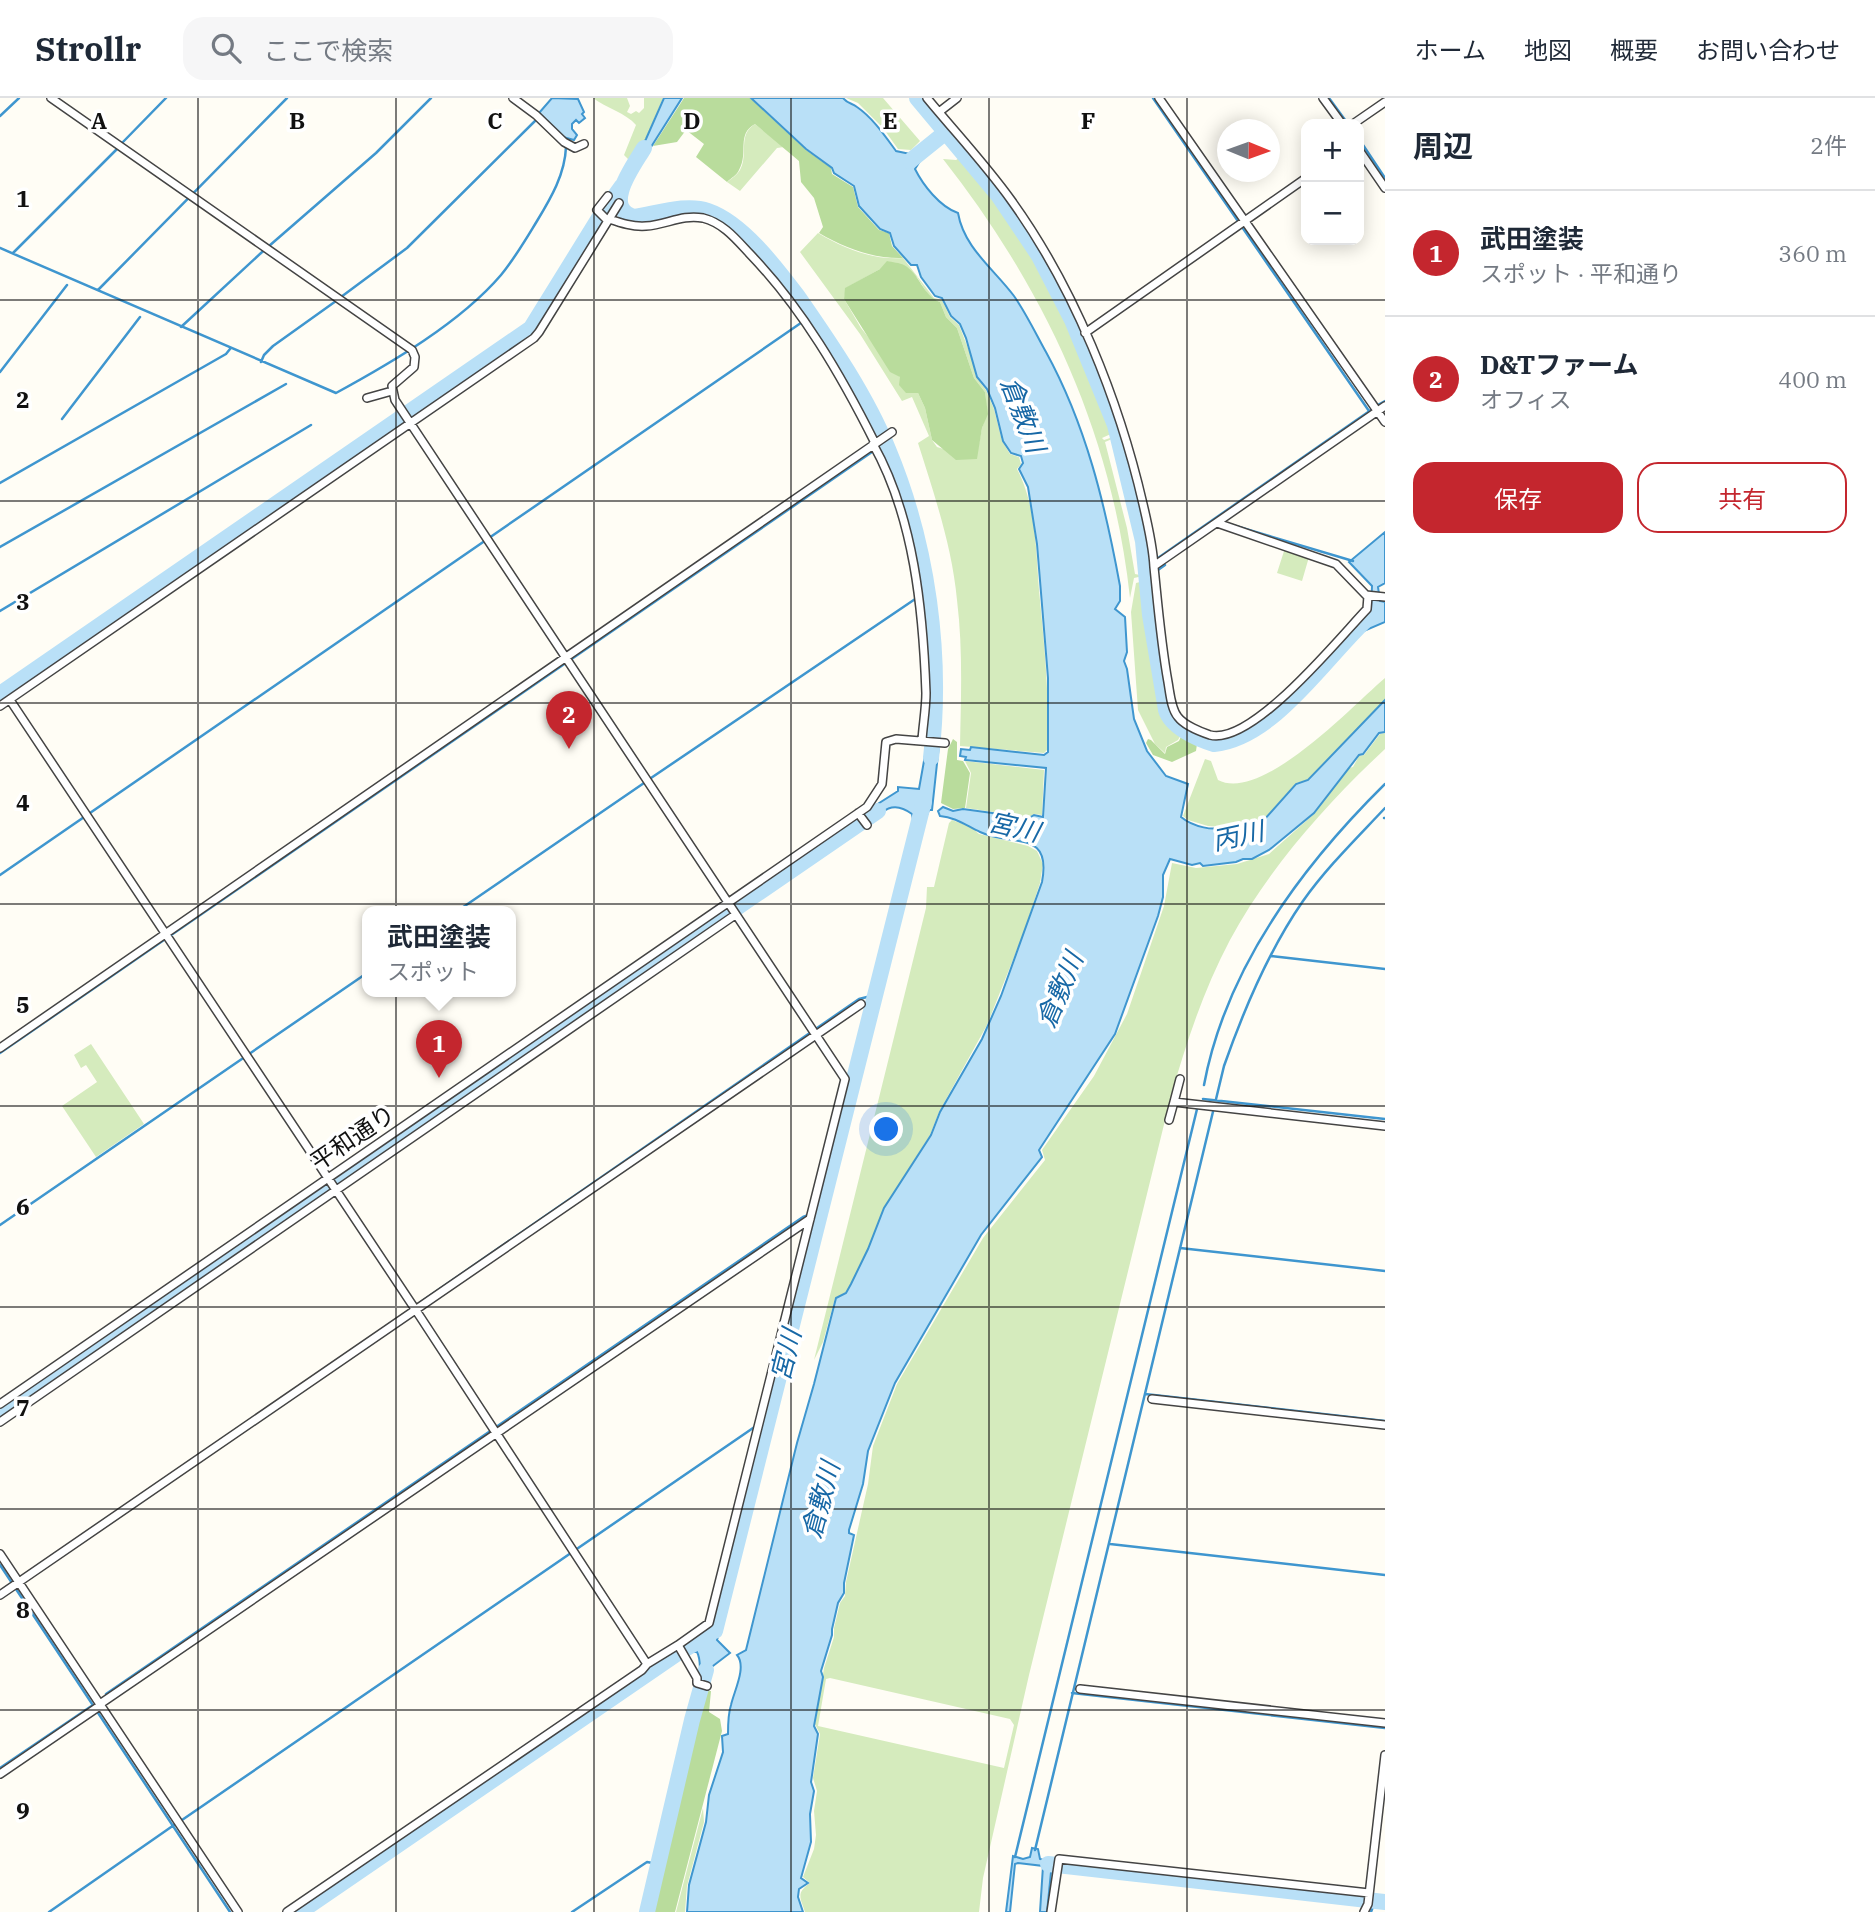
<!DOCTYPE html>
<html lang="ja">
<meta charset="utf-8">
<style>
:root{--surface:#fff;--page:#f6f6f7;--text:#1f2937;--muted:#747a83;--line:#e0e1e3;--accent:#c4262e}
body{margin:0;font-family:"IBM Plex Serif","Noto Sans JP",serif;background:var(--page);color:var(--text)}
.controls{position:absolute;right:21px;top:21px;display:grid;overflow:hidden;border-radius:14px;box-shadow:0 4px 18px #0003}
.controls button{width:63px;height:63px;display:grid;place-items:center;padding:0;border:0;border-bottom:2px solid var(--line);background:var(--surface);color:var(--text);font:35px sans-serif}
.compass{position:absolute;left:1217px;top:21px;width:63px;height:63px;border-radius:50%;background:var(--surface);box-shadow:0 4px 18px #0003;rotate:91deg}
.you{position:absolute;left:887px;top:1032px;width:24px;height:24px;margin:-18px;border:5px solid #fff;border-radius:50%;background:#1a73e8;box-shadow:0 0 0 10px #1a73e833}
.badge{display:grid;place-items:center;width:46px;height:46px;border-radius:50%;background:var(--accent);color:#fff;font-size:23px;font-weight:700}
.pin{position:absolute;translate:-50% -58px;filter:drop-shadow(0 2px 4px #0008)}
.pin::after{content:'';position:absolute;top:37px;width:24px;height:21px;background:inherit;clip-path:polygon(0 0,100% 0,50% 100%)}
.popup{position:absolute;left:362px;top:808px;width:154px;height:91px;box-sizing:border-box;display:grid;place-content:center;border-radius:14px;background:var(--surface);filter:drop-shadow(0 2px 5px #0005);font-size:23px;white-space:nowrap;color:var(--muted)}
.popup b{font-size:26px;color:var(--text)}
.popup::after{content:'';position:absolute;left:50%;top:100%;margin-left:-14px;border:14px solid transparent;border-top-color:var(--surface)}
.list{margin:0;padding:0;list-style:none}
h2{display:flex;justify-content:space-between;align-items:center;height:91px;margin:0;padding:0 28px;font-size:30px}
h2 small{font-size:23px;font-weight:400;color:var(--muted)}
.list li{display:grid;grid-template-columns:46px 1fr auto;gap:21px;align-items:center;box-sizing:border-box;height:126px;padding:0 28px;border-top:2px solid var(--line)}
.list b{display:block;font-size:26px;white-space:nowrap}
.list p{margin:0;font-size:23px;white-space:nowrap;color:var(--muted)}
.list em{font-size:23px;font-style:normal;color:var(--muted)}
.actions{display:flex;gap:14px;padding:21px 28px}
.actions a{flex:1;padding:16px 0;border:2px solid var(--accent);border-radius:21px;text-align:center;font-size:24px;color:var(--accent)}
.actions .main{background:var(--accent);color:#fff}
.icon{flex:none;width:38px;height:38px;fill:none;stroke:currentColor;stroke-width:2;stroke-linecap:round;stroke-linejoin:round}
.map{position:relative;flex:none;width:1385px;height:1814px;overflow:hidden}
header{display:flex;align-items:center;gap:42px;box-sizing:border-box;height:98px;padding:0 35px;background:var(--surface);border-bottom:2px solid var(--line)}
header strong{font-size:33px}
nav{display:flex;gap:38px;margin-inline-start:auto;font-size:24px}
.search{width:490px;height:63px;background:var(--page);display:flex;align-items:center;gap:18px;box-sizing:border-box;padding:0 24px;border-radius:21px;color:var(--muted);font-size:26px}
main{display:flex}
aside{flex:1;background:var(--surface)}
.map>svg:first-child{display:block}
.green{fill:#d5ebbd;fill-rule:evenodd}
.forest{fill:#b9dc9c}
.water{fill:#b9e0f7;stroke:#3f96cf;stroke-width:2}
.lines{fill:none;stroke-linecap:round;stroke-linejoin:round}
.stream{stroke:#3f96cf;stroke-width:2.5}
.river{stroke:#b9e0f7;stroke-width:16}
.street-casing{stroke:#444;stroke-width:10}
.street{stroke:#fff;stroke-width:7}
.grid{fill:none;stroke:#111;stroke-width:2;stroke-opacity:0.55}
.labels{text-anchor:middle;stroke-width:7;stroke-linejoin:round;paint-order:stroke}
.street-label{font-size:24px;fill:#111;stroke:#fff}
.water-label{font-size:26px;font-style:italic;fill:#1768a6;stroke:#fff}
.grid-label{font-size:23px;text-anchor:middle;font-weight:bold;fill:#111;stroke:#fff;stroke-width:7;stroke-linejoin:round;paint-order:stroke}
</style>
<header>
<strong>Strollr</strong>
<div class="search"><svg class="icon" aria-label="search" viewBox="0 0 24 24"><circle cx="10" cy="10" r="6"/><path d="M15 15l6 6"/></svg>ここで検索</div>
<nav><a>ホーム</a><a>地図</a><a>概要</a><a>お問い合わせ</a></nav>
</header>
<main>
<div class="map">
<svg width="1385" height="1814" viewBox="0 0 1385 1814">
<rect width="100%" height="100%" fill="#fffdf5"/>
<path class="green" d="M593 0H627L630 8 627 14 631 16 636 13 639 15 644 10V0H663L646 40 631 64 624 57 636 27C626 15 606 10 593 0Z
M846 0H883L920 43 911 52 898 51 883 30 858 5Z
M755 26 784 49 777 50 740 93 727 84C732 80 737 77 740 72 749 56 737 37 755 26Z
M961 59C1033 145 1076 229 1113 335L1102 340 1104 342 1113 339C1125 386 1137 431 1143 478L1134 480 1130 500C1112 334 1045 191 943 61L956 62ZM1112 341 1131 408 1142 473 1140 477 1135 476 1127 430 1105 344Z
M818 135C845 151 872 162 903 160L934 200 942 202 950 219 959 227 973 263 976 279 986 292 994 311 1002 343 1010 356 1019 359 1021 366 1017 371C1036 407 1036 452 1039 492 1044 545 1050 598 1047 652L1044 655 960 648C961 599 963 551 957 502 952 448 934 396 918 345L929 338 912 299 902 303 860 236 800 154ZM880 171 917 179 931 201 940 204 946 219 957 230 974 280 985 294 987 316 982 330 976 361 937 349 932 342 925 310 918 295 900 279 861 230 844 201 846 190Z
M1285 450 1309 459 1302 483 1277 475Z
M1144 483 1146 520 1161 609C1166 621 1170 628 1182 635L1178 642 1166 649 1165 655 1155 646 1138 612 1131 514 1136 485Z
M1385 580V601L1379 608 1307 682 1296 685 1264 721 1248 728 1227 726 1222 729 1208 728 1188 722 1183 718 1205 661 1211 663 1218 682C1262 705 1352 608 1385 580Z
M1385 635V651C1327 705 1268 771 1230 842 1204 891 1186 945 1171 998L1029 1577 983 1780 979 1814H805C800 1799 796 1795 810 1785L803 1779 814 1751 816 1737 814 1713 817 1693 813 1680 820 1636 815 1626 824 1570 834 1539V1530L840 1505 845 1498 846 1484 868 1386 873 1348 897 1286 983 1140 1045 1062 1042 1052 1094 978 1127 916 1164 808 1172 765 1196 770 1237 766 1269 756 1314 716 1349 670 1353 669 1359 658 1364 657 1380 636ZM830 1580 1010 1621 1014 1627 1004 1670 818 1628 826 1581Z
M965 663 1044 672 1042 717 1034 716 1029 719 966 710 971 675Z
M952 722 971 729 979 736 1028 748 1037 753 1043 766 1040 785 1024 834 987 927 939 1014 930 1037 884 1110 868 1151 851 1186 846 1194 835 1200 823 1244 814 1262 926 810 927 789H934L949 725Z
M91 946 144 1026 96 1059 62 1008 97 984 86 967 81 970 74 957Z
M703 1710 704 1724 687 1788 685 1814H676Z"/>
<path class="forest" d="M684 0H750L806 52 831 70 832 76 853 89 858 109 879 132 889 135 892 148 903 160C873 161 845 150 819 135L823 129 814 100 801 84 799 63 755 26C736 36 749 55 739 72 737 77 731 80 727 84L696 59 704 46 686 32 677 44 653 48Z
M887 163C892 164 900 165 904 167 920 176 923 198 940 204L946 219 957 230 974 280 985 294 988 316 982 330 977 361 956 362 932 342 925 310 918 295H906L899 287 900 279 890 274 844 201 845 190 880 171Z
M1182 636 1197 646 1196 653 1172 664 1153 657 1146 645 1148 641 1151 642 1165 656 1167 649 1179 643Z
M953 641 957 644V662L963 663 970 675 965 710 953 711 941 705 948 651Z
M707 1593H711L709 1614 720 1621 722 1633 675 1814H654L699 1614Z"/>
<path class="water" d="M552 0 578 1 584 14 582 16 585 20 579 25 576 22 572 26V31L577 37 574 42 563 39 539 15Z
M664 0H682L639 68 633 65 646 41Z
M751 0H843C848 6 852 5 857 9 873 20 885 38 896 53L910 56 920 49H924L925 55 915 71C923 87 940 109 958 115 964 150 994 171 1014 198 1026 215 1036 236 1046 254 1086 327 1105 406 1120 488V503L1115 511 1125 519 1127 554 1124 563 1127 571 1134 621 1147 653 1166 678 1188 686 1181 719C1192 728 1215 735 1227 727L1239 730 1248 729 1264 722 1296 686 1308 682 1385 602V634L1379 635 1363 656 1359 657 1314 715 1269 752 1252 761H1243L1236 764 1203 768 1200 765 1192 767 1170 761 1163 777V799L1158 818 1115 936 1039 1052 1042 1059 981 1137 895 1285 868 1353 863 1386 849 1432V1435L854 1437 844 1485V1495L838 1505 832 1531V1537L821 1573 823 1579 814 1628 818 1636 811 1684 814 1693 810 1716 811 1744 801 1780 808 1785 799 1791 798 1799 803 1814H687L689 1787 706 1724 709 1697 723 1654 722 1638 728 1636C728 1626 728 1616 731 1607 734 1593 747 1569 737 1557L746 1552 797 1345 814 1286 836 1200 846 1195 851 1186 868 1151 884 1110 931 1037 940 1014 982 941 1001 898 1042 784C1052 731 1012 749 980 734 967 728 955 719 940 718L938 713 943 709 953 713 963 711 1029 720 1034 717 1043 719 1046 670 965 662 966 659 960 658 961 651 970 652 971 649 1044 657 1048 654V580L1037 446 1028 389 1019 371 1023 365 1021 358 1011 355 1003 343 995 310 987 291 977 279 966 240 960 226 951 218 942 200 935 198 921 179 917 167H911L894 148 890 135 880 131 859 108 854 88 834 75 832 70 806 51Z
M1385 434V485L1378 489 1380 503 1385 504V524L1359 535 1353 541 1348 535 1371 511 1372 488 1349 464Z
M927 646 939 647 932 712H929L924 724 913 722 912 716C893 702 885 712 868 724L862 716 898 693V689L919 691Z
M715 1513 726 1515 717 1542 730 1555 709 1571 707 1585 702 1583C698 1574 702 1563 697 1554H686L682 1547 711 1528Z
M1032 1750 1038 1751 1040 1761 1052 1764 1047 1814H1040L1043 1768 1018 1765 1015 1766 1010 1814H1006L1013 1758 1023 1761 1030 1759Z"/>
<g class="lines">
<path class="stream" d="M1153 0 1369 313
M1329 0 1348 26
M0 18 19 0
M1359 41 1385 80
M122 45 166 0
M0 150 336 295C391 265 460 225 501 177 515 160 526 141 537 123 551 100 565 76 566 49
M13 155 117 51
M98 192 287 0
M341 199 407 150 538 20
M181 229 261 155 376 55 431 0
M261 264 264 257 273 248 336 203
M0 274 67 187
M1376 308 1385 303
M62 321 140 219
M0 385 226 256 230 251
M1229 426 1353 463
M0 449 286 286
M1146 460H1149
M1158 460 1371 312
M1158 472 1165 467
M1147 473 1151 472
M0 513 311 327
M651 680 927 493
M1384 720H1385
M0 777 811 218
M456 814 644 685
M1271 858 1385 871
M0 955 885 345
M1204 987C1226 869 1302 768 1385 686
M1203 1001 1385 1021
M0 1127 367 875
M1180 1150 1385 1173
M415 1208 859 901 875 897
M1145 1296 1385 1323
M1110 1446 1385 1477
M0 1467 230 1814
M1072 1595 1385 1630
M106 1596 803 1119 814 1115 820 1116
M0 1670 93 1607
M182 1722 769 1319
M1035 1752 1224 968C1244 911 1269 852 1303 803 1327 769 1357 740 1385 710
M1015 1759 1198 1007
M49 1814 174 1727
M572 1814 647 1764 658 1766
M1371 1814 1375 1803"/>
<path class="river" d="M917 0 998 97 1039 158 1072 222 1115 327 1143 443 1150 517 1166 612C1171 629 1197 641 1214 646 1273 640 1323 563 1364 524
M644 50C635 66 601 109 634 119 656 116 686 105 708 113 743 125 777 171 799 200 831 246 867 299 888 351 928 447 943 557 931 660
M910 63 946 34
M0 596 531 230 599 120 622 88
M0 1315 878 713
M715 1533 924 703
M1048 1766 1385 1804
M300 1814 678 1555 697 1544
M647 1814 692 1622 706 1572"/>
<g class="street-casing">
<path id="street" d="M51 0 412 252 415 259 414 269 392 288 395 302 845 981 709 1525 678 1547
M513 0 536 17 564 44 575 50 584 46
M927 0C955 34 986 67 1011 102 1074 189 1119 302 1143 406 1148 427 1153 448 1154 469 1158 508 1161 545 1168 584 1170 595 1171 611 1178 619 1184 627 1201 634 1210 637 1252 648 1339 540 1367 511L1368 498
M1159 0 1385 324
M1323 0 1342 26
M939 14 957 0
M1353 26 1385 4
M1359 52 1385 90
M608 98 597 112 608 123
M609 121C621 125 633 129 646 128 666 127 682 116 703 120 723 125 736 141 749 155 802 210 841 277 875 345
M1085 235 1306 80
M367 300 392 293
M873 346C914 419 923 512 926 595 926 610 923 627 922 642
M1217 425 1336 466 1366 497 1385 499
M1154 468 1385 308
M10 602 421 1220 647 1566
M0 608 534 240 539 234 619 105
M858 715 867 727
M0 950 892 334
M1174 1004 1180 981
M1169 1022 1174 1004 1385 1028
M1152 1301 1385 1327
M0 1306 867 709 882 686 886 644 896 641 945 645
M0 1324 735 817
M0 1456 238 1814
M0 1497 861 906
M1080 1591 1385 1625
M100 1606 810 1121
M0 1676 101 1607
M287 1814 642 1572 647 1566 678 1547 697 1580V1585L707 1588
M1051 1814 1059 1761 1369 1795
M1364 1814 1368 1806 1385 1657"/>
</g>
<use href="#street" class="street"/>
</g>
<path class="grid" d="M198 0V1814M396 0V1814M594 0V1814M791 0V1814M989 0V1814M1187 0V1814M0 202H1385M0 403H1385M0 605H1385M0 806H1385M0 1008H1385M0 1209H1385M0 1411H1385M0 1612H1385"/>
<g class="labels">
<g class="street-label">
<text transform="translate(353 1040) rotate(-34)" y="8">平和通り</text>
</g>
<g class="water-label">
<text transform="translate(1023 317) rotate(69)" y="9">倉敷川</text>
<text transform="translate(1014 729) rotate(13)" y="9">宮川</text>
<text transform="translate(1238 738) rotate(-12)" y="9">丙川</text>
<text transform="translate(1060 892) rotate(-67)" y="9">倉敷川</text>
<text transform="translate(786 1257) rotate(-76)" y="9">宮川</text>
<text transform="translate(821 1402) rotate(-75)" y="9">倉敷川</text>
</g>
</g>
<g class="grid-label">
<text x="99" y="31">A</text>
<text x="297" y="31">B</text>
<text x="495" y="31">C</text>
<text x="692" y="31">D</text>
<text x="890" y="31">E</text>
<text x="1088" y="31">F</text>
<text x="23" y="109">1</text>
<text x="23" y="310">2</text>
<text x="23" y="512">3</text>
<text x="23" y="713">4</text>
<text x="23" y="915">5</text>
<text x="23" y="1117">6</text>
<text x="23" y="1318">7</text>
<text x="23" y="1520">8</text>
<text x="23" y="1721">9</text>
</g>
</svg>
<div class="controls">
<button>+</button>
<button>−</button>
</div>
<svg class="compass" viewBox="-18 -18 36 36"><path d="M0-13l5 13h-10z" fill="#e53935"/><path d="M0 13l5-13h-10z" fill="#747a83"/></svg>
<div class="you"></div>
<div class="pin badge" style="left:439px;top:980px">1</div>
<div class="popup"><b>武田塗装</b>スポット</div>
<div class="pin badge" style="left:569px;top:651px">2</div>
</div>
<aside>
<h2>周辺<small>2件</small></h2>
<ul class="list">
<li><span class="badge">1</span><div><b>武田塗装</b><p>スポット · 平和通り</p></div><em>360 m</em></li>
<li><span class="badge">2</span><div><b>D&amp;Tファーム</b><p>オフィス</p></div><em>400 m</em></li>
</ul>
<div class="actions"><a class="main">保存</a><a>共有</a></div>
</aside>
</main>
